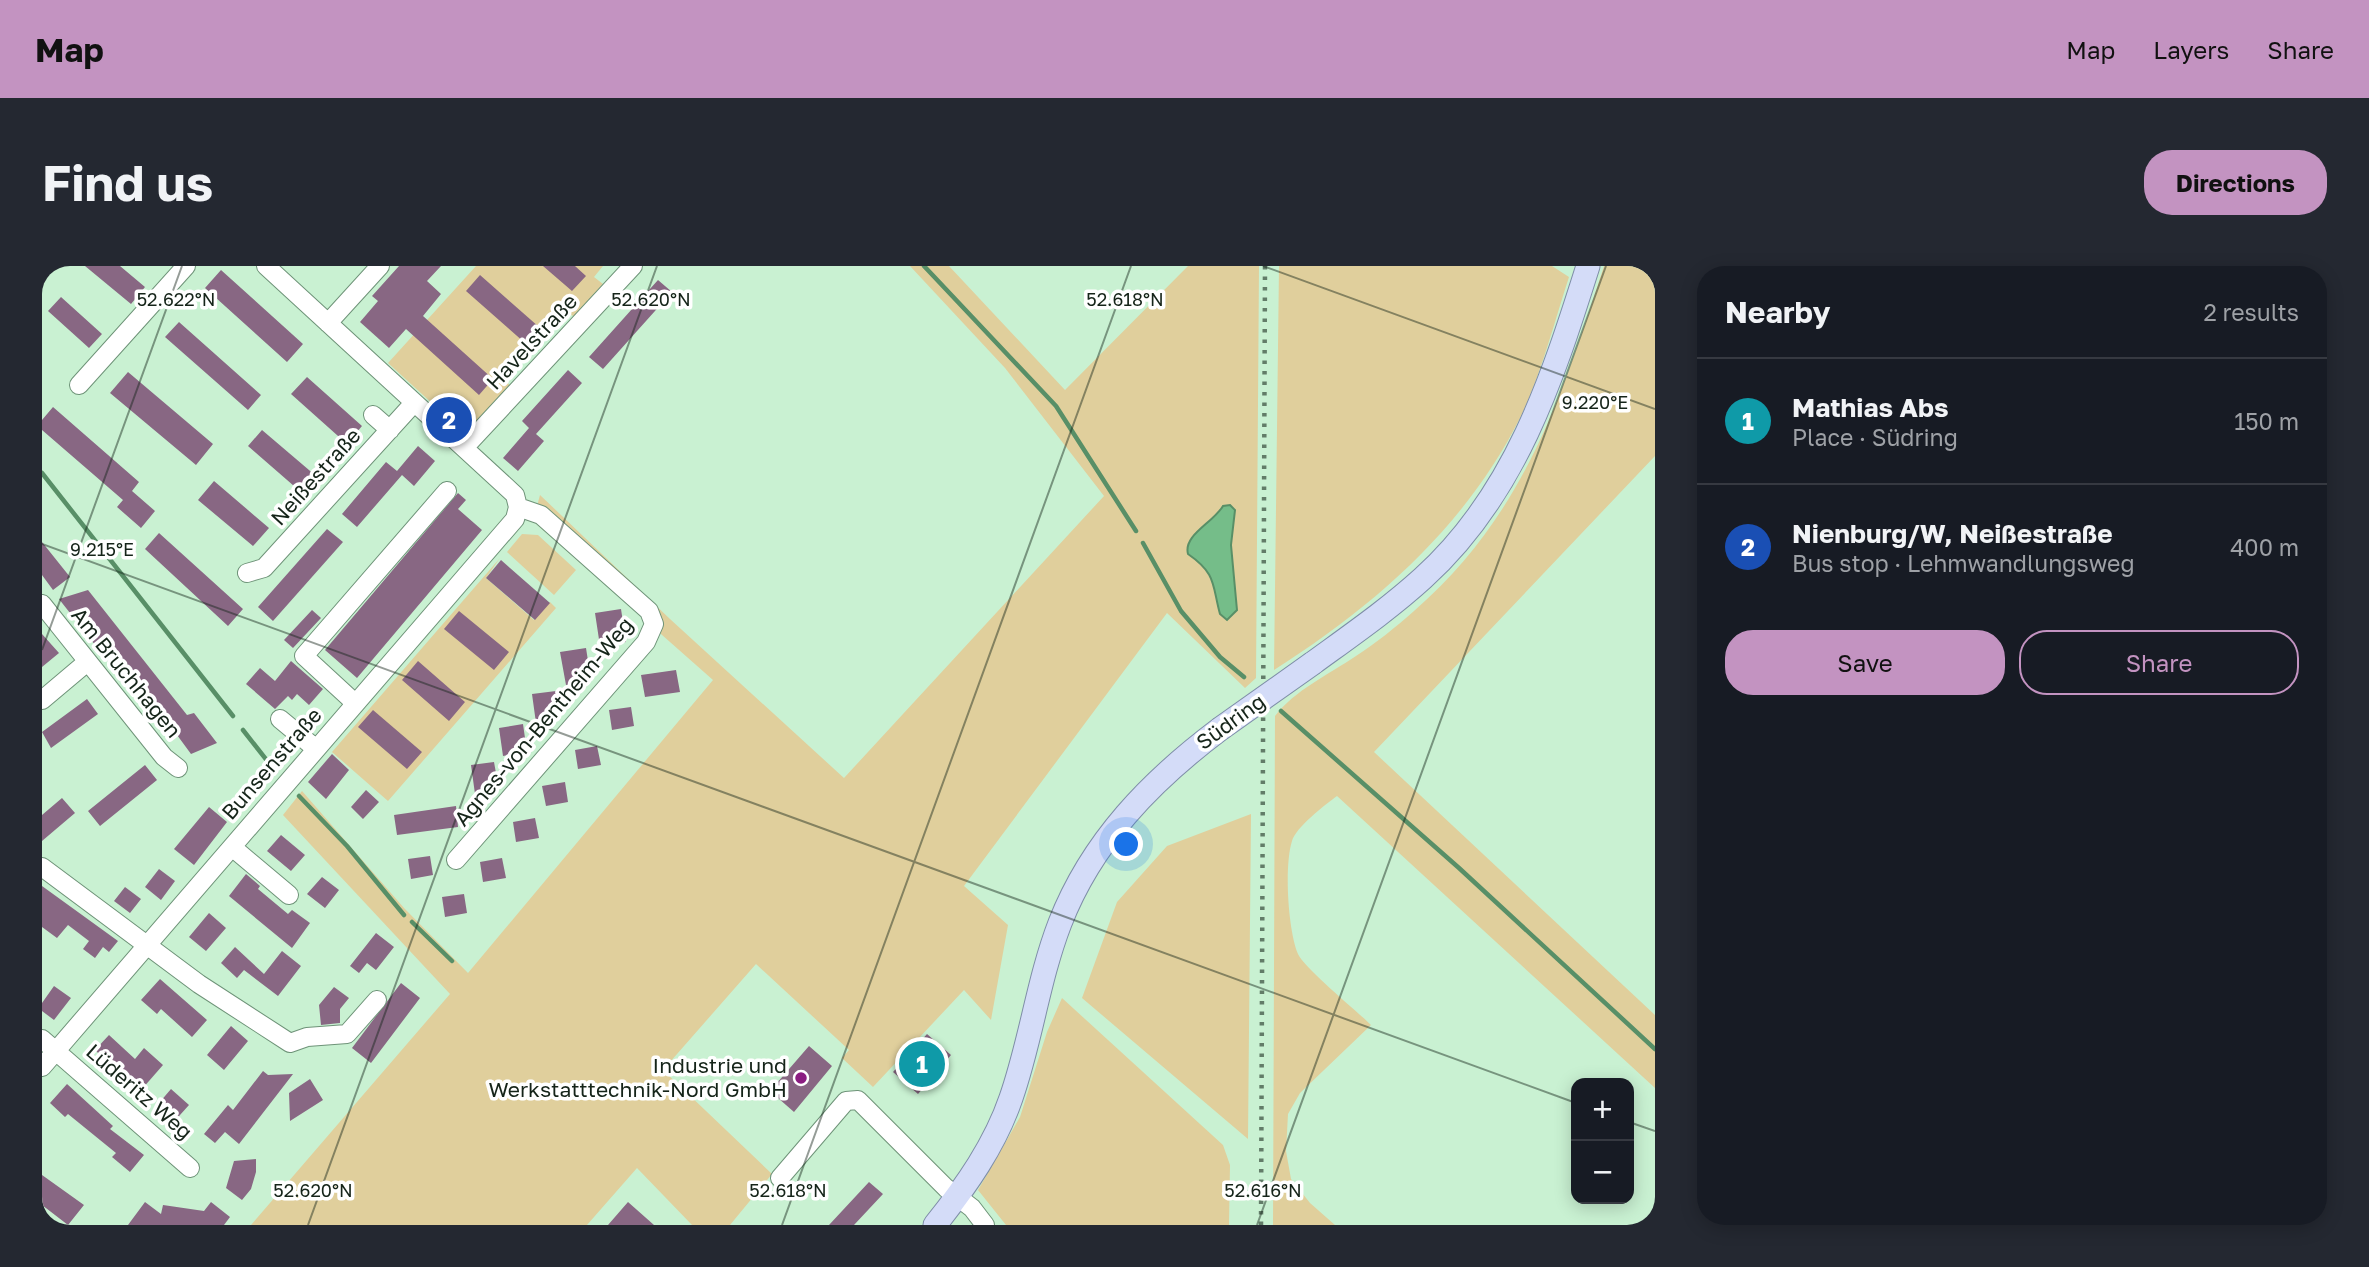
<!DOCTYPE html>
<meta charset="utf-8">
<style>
:root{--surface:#171b24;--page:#242831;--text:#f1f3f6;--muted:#9ea1a6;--line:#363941;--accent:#c393c1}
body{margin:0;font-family:"Golos Text",sans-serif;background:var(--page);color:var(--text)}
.controls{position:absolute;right:21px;bottom:21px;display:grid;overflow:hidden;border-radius:14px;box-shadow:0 4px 18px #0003}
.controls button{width:63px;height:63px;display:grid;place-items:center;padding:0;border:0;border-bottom:2px solid var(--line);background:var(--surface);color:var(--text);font:35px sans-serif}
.you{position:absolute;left:1085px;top:579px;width:24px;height:24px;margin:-18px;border:5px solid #fff;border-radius:50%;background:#1a73e8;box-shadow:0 0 0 10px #1a73e833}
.badge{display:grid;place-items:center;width:46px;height:46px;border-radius:50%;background:var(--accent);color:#fff;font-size:23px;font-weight:700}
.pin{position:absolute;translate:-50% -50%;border:4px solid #fff;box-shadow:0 2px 7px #0006}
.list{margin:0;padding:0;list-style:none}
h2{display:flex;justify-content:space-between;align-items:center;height:91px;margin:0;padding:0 28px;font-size:30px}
h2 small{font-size:23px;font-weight:400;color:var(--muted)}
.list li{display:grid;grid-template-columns:46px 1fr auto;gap:21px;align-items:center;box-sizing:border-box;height:126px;padding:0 28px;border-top:2px solid var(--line)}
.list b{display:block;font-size:26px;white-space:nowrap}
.list p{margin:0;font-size:23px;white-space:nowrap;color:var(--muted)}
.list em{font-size:23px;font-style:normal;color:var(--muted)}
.actions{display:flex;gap:14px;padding:21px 28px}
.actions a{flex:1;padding:16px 0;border:2px solid var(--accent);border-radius:28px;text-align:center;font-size:24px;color:var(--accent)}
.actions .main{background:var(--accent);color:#111}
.map{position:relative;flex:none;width:1613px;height:959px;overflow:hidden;border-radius:28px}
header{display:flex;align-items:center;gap:42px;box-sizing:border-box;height:98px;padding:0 35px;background:var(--accent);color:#111}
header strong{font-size:33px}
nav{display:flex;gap:38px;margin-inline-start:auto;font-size:24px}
.intro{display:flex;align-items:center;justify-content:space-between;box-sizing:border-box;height:168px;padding:0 42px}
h1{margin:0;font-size:49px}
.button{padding:18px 32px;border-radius:28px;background:var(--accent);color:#111;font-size:24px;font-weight:700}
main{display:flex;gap:42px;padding:0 42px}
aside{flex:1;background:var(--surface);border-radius:28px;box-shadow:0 4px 18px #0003}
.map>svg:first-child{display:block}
.green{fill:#e0cf9c}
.water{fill:#75bd89;stroke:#588f67;stroke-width:2}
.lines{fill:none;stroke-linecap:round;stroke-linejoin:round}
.stream{stroke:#588f67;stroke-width:4.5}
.building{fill:#886783}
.minor-casing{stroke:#6e9378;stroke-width:20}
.major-casing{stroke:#7e8da7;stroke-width:25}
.minor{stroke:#fff;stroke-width:18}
.major{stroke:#d4dcf8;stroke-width:23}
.rail{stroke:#627c68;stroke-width:4.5;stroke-dasharray:3.5 7;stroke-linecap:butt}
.major-bridge-casing{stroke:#7e8da7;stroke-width:25;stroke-linecap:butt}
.major-bridge{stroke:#d4dcf8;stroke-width:23}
.ticks{fill:none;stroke:#152419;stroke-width:2;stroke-opacity:0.45}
.poi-dot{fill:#8b1d81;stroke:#fff;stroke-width:2.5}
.labels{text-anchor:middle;stroke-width:7;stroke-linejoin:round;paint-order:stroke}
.street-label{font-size:21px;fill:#152419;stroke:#fff}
.poi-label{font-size:21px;fill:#152419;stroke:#fff;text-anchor:end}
.ticks-label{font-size:18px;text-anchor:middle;fill:#152419;stroke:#fff;stroke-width:7;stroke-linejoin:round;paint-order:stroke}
</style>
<header>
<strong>Map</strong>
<nav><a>Map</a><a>Layers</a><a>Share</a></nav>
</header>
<div class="intro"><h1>Find us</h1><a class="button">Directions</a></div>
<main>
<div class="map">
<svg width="1613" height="959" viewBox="0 0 1613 959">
<rect width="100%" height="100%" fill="#c9f1d2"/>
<path class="green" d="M434 0H561L552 11 561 18 532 51 524 44 461 113 469 120 428 163 416 161 346 97Z
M868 0H907L1023 124 1146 0H1217L1214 412 1203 422 1125 347 922 620 966 659 949 754 922 724 831 821 800 792 807 784 714 698 621 804 730 908 688 959H650L595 902 545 959H209L408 728 241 549 260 525 362 642 426 707 671 414 491 255 498 229 628 353 802 512 1062 230 963 102Z
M1237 0H1510L1527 11C1513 54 1498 112 1478 152 1424 260 1333 340 1232 404Z
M1562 0H1613V190L1332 486 1613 749V822L1295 530C1283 539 1254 561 1250 575 1242 600 1246 664 1256 688 1262 702 1315 745 1329 759L1258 827 1246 848 1244 885 1249 913 1268 937 1293 959H1231L1233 450C1253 424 1286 409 1314 390 1334 377 1354 361 1372 345 1482 249 1519 133 1562 0Z
M480 268 496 269 534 304 512 329 465 286Z
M458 292 444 312 492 354 508 336 514 342 346 535 290 486Z
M1209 548 1206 873 1040 732 1075 636 1125 580Z
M1020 732 1181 879 1188 899 1187 959H964L936 924 978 851 1005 766Z"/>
<path class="water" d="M1188 239 1193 244 1189 279 1195 344 1185 354 1178 348C1170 319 1175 308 1146 288 1141 269 1171 257 1181 240Z"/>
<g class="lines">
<path class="stream" d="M882 0 1014 140 1094 265
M0 207 191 450
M1101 277 1139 345 1178 391 1202 411
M1239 445 1417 602 1613 783
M201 464 234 506
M257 530 305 580 362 649
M370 656 410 695"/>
</g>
<path class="building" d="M43 0H78L103 21 89 38Z
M357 0H399L385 15 399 28 381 50 451 113 437 129 364 63 347 82 318 56 336 35 330 30Z
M501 0H533L544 10 530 25Z
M179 4 261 78 245 96 163 22Z
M438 9 497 61 483 77 424 25Z
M616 14 630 26 561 103 547 91Z
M19 31 60 68 47 82 6 45Z
M137 56 219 129 206 144 123 71Z
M526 104 540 117 494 168 502 175 476 205 461 192 487 162 480 155Z
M86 106 171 178 154 199 68 127Z
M265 111 320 160 305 178 249 128Z
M11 141 97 216 90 225 113 245 99 262 75 241 81 234 0 164V154Z
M220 164 274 210 260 227 206 180Z
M376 180 393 195 372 220 360 209 315 261 300 248 344 196 355 205Z
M172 215 227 262 211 280 156 234Z
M416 227 424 234 416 243 440 264 315 412 283 384Z
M285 263 301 276 231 355 216 341Z
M117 267 201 343 186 360 103 283Z
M0 276 28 311 11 324 0 309Z
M459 294 508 337 493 354 444 312Z
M46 324 145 449 152 447 175 477 149 488 127 458 119 463 17 333Z
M579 343 584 376 558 380 553 347Z
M270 344 279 352 251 382 242 374Z
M417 345 467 386 452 404 402 363Z
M0 368 17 387 0 401Z
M544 382 549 414 524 419 518 386Z
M249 395 281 423 267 439 255 428 250 434 246 430 233 443 204 418 218 402 233 415Z
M376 395 423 436 407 455 360 414Z
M634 404 638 426 603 431 599 409Z
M514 425 518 453 494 457 490 428Z
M45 433 56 448 9 482 0 466Z
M589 441 592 460 570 464 567 444Z
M331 444 380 486 365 503 316 461Z
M481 458 485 486 461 490 457 462Z
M555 480 559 499 536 503 533 484Z
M290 488 307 504 284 533 266 516Z
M452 496 457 524 433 528 429 499Z
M103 499 115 514 58 560 46 545Z
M523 516 526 536 504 540 500 520Z
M324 524 337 536 321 553 309 541Z
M20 532 33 547 0 575V549Z
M414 540 416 561 355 569 352 549Z
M167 541 185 556 152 599 132 583Z
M493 552 497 572 474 576 471 556Z
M239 569 263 589 249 605 225 585Z
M388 590 391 609 369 613 366 593Z
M460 592 464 612 441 616 438 596Z
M117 603 133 615 119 634 103 621Z
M204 608 218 620 216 623 246 648 250 644 268 657 250 682 187 630Z
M280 611 297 624 283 642 265 628Z
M0 620 76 675 67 686 61 681 53 692 41 683 47 675 26 659 15 672 0 661Z
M83 621 99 633 88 647 72 635Z
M422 628 425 647 403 651 400 631Z
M167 647 184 662 164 685 147 671Z
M334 667 352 681 334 704 325 697 317 707 308 700Z
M193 681 222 708 240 685 259 700 236 730 202 704 195 712 179 697Z
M118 713 165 754 150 771 119 743 115 748 99 734Z
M359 717 378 732 329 797 310 782Z
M12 720 29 732 12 754 0 745V737Z
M292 721 307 732 298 743V757L279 759 277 739Z
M189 760 206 775 182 804 165 789Z
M885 768 909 789 876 828 851 806Z
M67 769 93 793 102 782 121 799 93 831 79 818 83 813 53 784Z
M767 780 790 800 752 846 728 825Z
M221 805 226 809 251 808 197 878 183 866 173 877 162 868 186 839 191 844Z
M268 813 281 834 248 855 247 827Z
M25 818 71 860 68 863 102 889 88 906 70 891 74 887 26 848 23 851 8 837Z
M129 823 147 839 129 859 111 844Z
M214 893V906L209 923 200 934 184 922 192 895Z
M0 909 42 939 26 959 0 939Z
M827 916 841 928 812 959H787Z
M103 936 119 948 121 939 162 945 169 936 188 951 182 959H86Z
M586 936 612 959H566Z"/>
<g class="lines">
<g class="minor-casing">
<path id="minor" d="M286 57 338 0
M37 119 144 0
M331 149 348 164
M422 182 591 0
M205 307 222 302 371 138
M0 338 122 491 136 502
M0 434 44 397
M313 437 262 390 405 225
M238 453 273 482
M190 581 247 629
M414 594 604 376 612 358 607 345 499 249 476 241
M0 601 157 718 248 777 265 771 305 768 335 734
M0 773 148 902
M0 801 473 253 476 241 473 229 224 0
M738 912 804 835 816 834 904 922 930 942 943 959"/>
</g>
<g class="major-casing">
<path id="major" d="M1271 397C1308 370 1347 343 1381 312 1473 229 1510 114 1546 0
M893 959C924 920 953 879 969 832 989 775 996 714 1018 657 1050 575 1109 515 1178 463"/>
</g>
<use href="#minor" class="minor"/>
<use href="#major" class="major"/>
<path class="rail" d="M1219 959 1223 0"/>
<g class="major-bridge-casing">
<path id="major-bridge" d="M1178 463 1271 397"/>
</g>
<use href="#major-bridge" class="major-bridge"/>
</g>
<path class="ticks" d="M1221 0 1613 143M0 278 1534 837M0 384 140 0M1587 856 1613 865M266 959 615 0M740 959 1089 0M1215 959 1564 0"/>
<circle class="poi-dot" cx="759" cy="812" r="7"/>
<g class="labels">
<g class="street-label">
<text transform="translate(490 76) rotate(-47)" y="7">Havelstraße</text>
<text transform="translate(274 211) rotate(-48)" y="7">Neißestraße</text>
<text transform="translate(84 407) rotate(51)" y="7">Am Bruchhagen</text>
<text transform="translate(502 456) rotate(-50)" y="7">Agnes-von-Bentheim-Weg</text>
<text transform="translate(1189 456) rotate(-36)" y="7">Südring</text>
<text transform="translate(230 498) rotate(-49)" y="7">Bunsenstraße</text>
<text transform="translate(97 826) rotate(41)" y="7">Lüderitz Weg</text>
</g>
<g class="poi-label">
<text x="745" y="807">Industrie und<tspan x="745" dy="24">Werkstatttechnik-Nord GmbH</tspan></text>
</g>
</g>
<g class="ticks-label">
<text x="134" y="40">52.622°N</text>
<text x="609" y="40">52.620°N</text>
<text x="1083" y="40">52.618°N</text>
<text x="1553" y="143">9.220°E</text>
<text x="60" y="290">9.215°E</text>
<text x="271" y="931">52.620°N</text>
<text x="746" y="931">52.618°N</text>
<text x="1221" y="931">52.616°N</text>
</g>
</svg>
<div class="controls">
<button>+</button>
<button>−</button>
</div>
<div class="you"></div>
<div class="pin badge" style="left:880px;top:798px;background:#0f9aa8">1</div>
<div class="pin badge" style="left:407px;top:154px;background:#1a4fb4">2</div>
</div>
<aside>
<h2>Nearby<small>2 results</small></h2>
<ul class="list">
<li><span class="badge" style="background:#0f9aa8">1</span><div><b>Mathias Abs</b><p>Place · Südring</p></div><em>150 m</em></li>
<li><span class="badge" style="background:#1a4fb4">2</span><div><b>Nienburg/W, Neißestraße</b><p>Bus stop · Lehmwandlungsweg</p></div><em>400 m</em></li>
</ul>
<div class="actions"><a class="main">Save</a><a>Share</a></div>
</aside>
</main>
